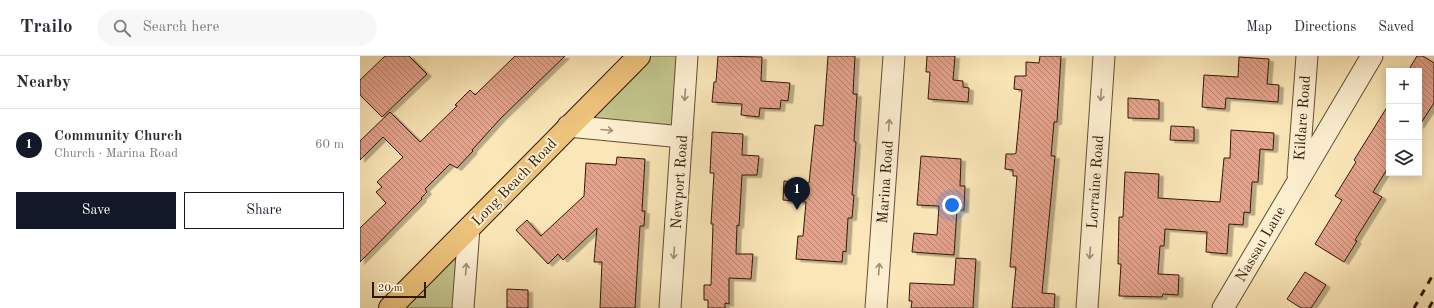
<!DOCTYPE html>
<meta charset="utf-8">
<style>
:root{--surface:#fff;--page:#f7f7f7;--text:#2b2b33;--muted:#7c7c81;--line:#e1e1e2;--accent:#111827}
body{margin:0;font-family:"Old Standard TT",serif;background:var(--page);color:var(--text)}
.controls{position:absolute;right:12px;top:12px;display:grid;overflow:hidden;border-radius:0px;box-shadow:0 2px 10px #0003}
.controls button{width:36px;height:36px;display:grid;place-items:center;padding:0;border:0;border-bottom:1px solid var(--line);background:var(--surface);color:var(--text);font:20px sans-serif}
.scale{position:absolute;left:12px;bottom:10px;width:54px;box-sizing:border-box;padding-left:4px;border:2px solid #311807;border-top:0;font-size:11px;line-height:14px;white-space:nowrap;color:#311807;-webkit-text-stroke:3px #fcefd0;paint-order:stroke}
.you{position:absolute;left:592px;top:149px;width:14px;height:14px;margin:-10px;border:3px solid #fff;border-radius:50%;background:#1a73e8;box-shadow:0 0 0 6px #1a73e833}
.badge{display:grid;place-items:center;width:26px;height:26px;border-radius:50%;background:var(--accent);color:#fff;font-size:13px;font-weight:700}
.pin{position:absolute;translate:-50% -33px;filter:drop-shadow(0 1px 2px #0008)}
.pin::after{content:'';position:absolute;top:21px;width:14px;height:12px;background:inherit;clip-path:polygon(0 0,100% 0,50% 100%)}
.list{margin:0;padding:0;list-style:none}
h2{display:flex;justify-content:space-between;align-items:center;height:52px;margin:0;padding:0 16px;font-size:17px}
h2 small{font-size:13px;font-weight:400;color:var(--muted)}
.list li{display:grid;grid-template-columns:26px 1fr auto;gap:12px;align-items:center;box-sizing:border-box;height:72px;padding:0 16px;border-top:1px solid var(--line)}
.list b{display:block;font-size:15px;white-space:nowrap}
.list p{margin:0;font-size:13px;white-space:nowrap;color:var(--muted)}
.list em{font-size:13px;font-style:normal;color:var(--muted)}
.actions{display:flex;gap:8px;padding:12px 16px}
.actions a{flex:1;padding:9px 0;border:1px solid var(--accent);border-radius:0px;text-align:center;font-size:14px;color:var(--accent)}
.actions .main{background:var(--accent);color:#fff}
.icon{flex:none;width:22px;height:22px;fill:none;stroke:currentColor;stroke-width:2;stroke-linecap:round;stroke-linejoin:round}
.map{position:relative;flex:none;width:1074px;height:252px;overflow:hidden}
header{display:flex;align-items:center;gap:24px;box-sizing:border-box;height:56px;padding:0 20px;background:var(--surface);border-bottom:1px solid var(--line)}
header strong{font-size:19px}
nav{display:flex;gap:22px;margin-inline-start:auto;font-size:14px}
.search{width:280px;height:36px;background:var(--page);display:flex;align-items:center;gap:10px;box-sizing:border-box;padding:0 14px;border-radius:22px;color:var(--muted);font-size:15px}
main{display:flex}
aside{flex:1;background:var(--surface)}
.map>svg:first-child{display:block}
.green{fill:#c2c48b;stroke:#7a6e49}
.building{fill:url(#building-back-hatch);stroke:#311807;filter:url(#shadow)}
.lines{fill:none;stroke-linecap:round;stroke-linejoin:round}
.minor-casing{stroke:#634c33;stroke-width:23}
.major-casing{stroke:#311807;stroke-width:24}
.minor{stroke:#fcefd0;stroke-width:21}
.major{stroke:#edc37c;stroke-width:22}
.rail{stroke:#311807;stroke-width:3;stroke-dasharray:7 7;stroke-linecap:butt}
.oneway{stroke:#a18e76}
.labels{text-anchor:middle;stroke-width:4;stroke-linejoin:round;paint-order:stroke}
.street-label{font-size:15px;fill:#311807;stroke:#fcefd0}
</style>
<header>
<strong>Trailo</strong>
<div class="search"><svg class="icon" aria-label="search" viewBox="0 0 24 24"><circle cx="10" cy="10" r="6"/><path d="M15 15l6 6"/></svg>Search here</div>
<nav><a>Map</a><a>Directions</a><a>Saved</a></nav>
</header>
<main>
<aside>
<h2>Nearby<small></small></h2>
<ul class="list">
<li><span class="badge">1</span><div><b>Community Church</b><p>Church · Marina Road</p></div><em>60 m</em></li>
</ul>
<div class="actions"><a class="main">Save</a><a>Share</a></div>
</aside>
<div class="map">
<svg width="1074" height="252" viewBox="0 0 1074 252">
<defs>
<pattern id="building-back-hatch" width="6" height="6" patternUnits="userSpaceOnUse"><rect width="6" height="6" fill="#e3a28b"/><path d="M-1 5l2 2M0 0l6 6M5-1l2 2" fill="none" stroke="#b98370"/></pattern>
<filter id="shadow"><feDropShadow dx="4.5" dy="2.5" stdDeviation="0" flood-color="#0004"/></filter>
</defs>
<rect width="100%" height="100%" fill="#fae6b7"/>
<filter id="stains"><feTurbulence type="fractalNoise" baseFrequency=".005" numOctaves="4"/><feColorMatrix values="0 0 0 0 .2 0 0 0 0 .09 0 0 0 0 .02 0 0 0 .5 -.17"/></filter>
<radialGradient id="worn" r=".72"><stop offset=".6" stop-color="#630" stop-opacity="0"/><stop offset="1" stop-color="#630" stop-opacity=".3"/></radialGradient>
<path class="green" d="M284 0H324L318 77 217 67Z
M106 181 100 252H35Z"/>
<path class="building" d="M25 0H49L67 18 22 61 0 39V24Z
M155 0H205L141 62 112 94 113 95 97 112 90 108 65 133 67 136 61 142 62 143 0 206V172L26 147 16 136 22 131 17 126 43 101 23 81 0 104V85L30 56 60 86 97 50 95 49 110 34 115 39Z
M358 0 402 1 401 25 430 27 428 45 421 44 420 53 400 52 399 61 381 59 382 48 352 46 354 26H356Z
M468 0H495L493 38H497L494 85 496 86 492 139H494L492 162H488L486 196 483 195 482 206 436 203 438 180H443L446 146 423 144 424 125 449 127 455 69 463 70Z
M567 0H595L593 24 603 25V31L609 32 608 46 568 43 570 16H566Z
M680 0H701L697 66H694L691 100H695L682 237 695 238 694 252H652L656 211H650L657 120H653V114L645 113 646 98H655L656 97 662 34 654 33 655 20H666V6L679 7Z
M1057 0H1063L1074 7V47L1059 70V15H1048Z
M879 1 909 3 907 28 919 29 918 46 866 42 865 53 842 51 844 19 878 21Z
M768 42 799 44V63L768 62Z
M1029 48V110L1013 136 1022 141 995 184 997 185 984 206 955 188 982 144 975 140 996 106 994 104Z
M811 70 834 71V85L810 84Z
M871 74 914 77 913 94 900 93 898 126H892L890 157 884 156 883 169 869 168 867 198 846 196 847 176 805 173 804 190H800L798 218 819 219 818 239 803 238 802 241 759 240 761 208H758L759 161H763L765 116 799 118 798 142 860 146 864 102H870Z
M352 76 383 78 382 99 399 100 397 119H382L379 170 377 169 376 198H393L391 223 369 222V248L365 247V252H348V244H344V229H351L353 168H351L354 117H350Z
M561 100 601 103 600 130H605L604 154H597L594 199 552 196 554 177 577 179 579 150 557 149Z
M257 101 285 103 282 155H285L284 170H280L275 252H240L242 206H234L237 172 203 204 198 198 188 208 156 174 167 164 181 180 224 140 226 107 256 109Z
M596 202 616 203 613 252H551L552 245H549L550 227 594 229Z
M945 216 966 229 951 252H941L927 243Z
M147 233 168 234V252H147Z"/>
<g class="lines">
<g class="minor-casing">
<path id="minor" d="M208 70 322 81
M938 119 947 0
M103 252 109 172
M310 252 327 0
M516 252 534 0
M727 252 744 0
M863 252 1012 0"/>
</g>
<g class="major-casing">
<path id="major" d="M30 252 279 0"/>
</g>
<use href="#minor" class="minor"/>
<use href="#major" class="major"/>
<path class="rail" d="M1054 252 1074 217
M1069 252 1074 243"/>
</g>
<defs><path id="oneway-shaft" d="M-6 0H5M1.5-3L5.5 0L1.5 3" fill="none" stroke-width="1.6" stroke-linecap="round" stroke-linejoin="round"/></defs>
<g class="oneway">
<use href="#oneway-shaft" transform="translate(325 39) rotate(94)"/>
<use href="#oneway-shaft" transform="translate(741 39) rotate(94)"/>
<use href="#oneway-shaft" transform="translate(529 69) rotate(-86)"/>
<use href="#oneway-shaft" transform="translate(247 74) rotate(5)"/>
<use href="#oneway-shaft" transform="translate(314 197) rotate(94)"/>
<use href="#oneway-shaft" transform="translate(730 197) rotate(94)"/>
<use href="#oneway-shaft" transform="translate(106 213) rotate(-86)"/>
<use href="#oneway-shaft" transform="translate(519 213) rotate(-86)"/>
</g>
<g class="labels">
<g class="street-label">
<text transform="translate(942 62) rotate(-86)" y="5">Kildare Road</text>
<text transform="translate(154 126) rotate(-46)" y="5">Long Beach Road</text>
<text transform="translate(319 126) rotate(-86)" y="5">Newport Road</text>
<text transform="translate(525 126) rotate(-86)" y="5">Marina Road</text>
<text transform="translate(735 126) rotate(-86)" y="5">Lorraine Road</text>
<text transform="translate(900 188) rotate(-60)" y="5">Nassau Lane</text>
</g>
</g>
<rect width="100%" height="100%" filter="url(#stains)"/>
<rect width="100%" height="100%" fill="url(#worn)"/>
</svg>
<div class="controls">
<button>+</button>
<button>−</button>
<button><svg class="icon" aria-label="layers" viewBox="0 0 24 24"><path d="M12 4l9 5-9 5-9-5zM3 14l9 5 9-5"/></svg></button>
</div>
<div class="scale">20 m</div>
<div class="you"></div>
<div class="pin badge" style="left:437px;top:154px">1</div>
</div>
</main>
